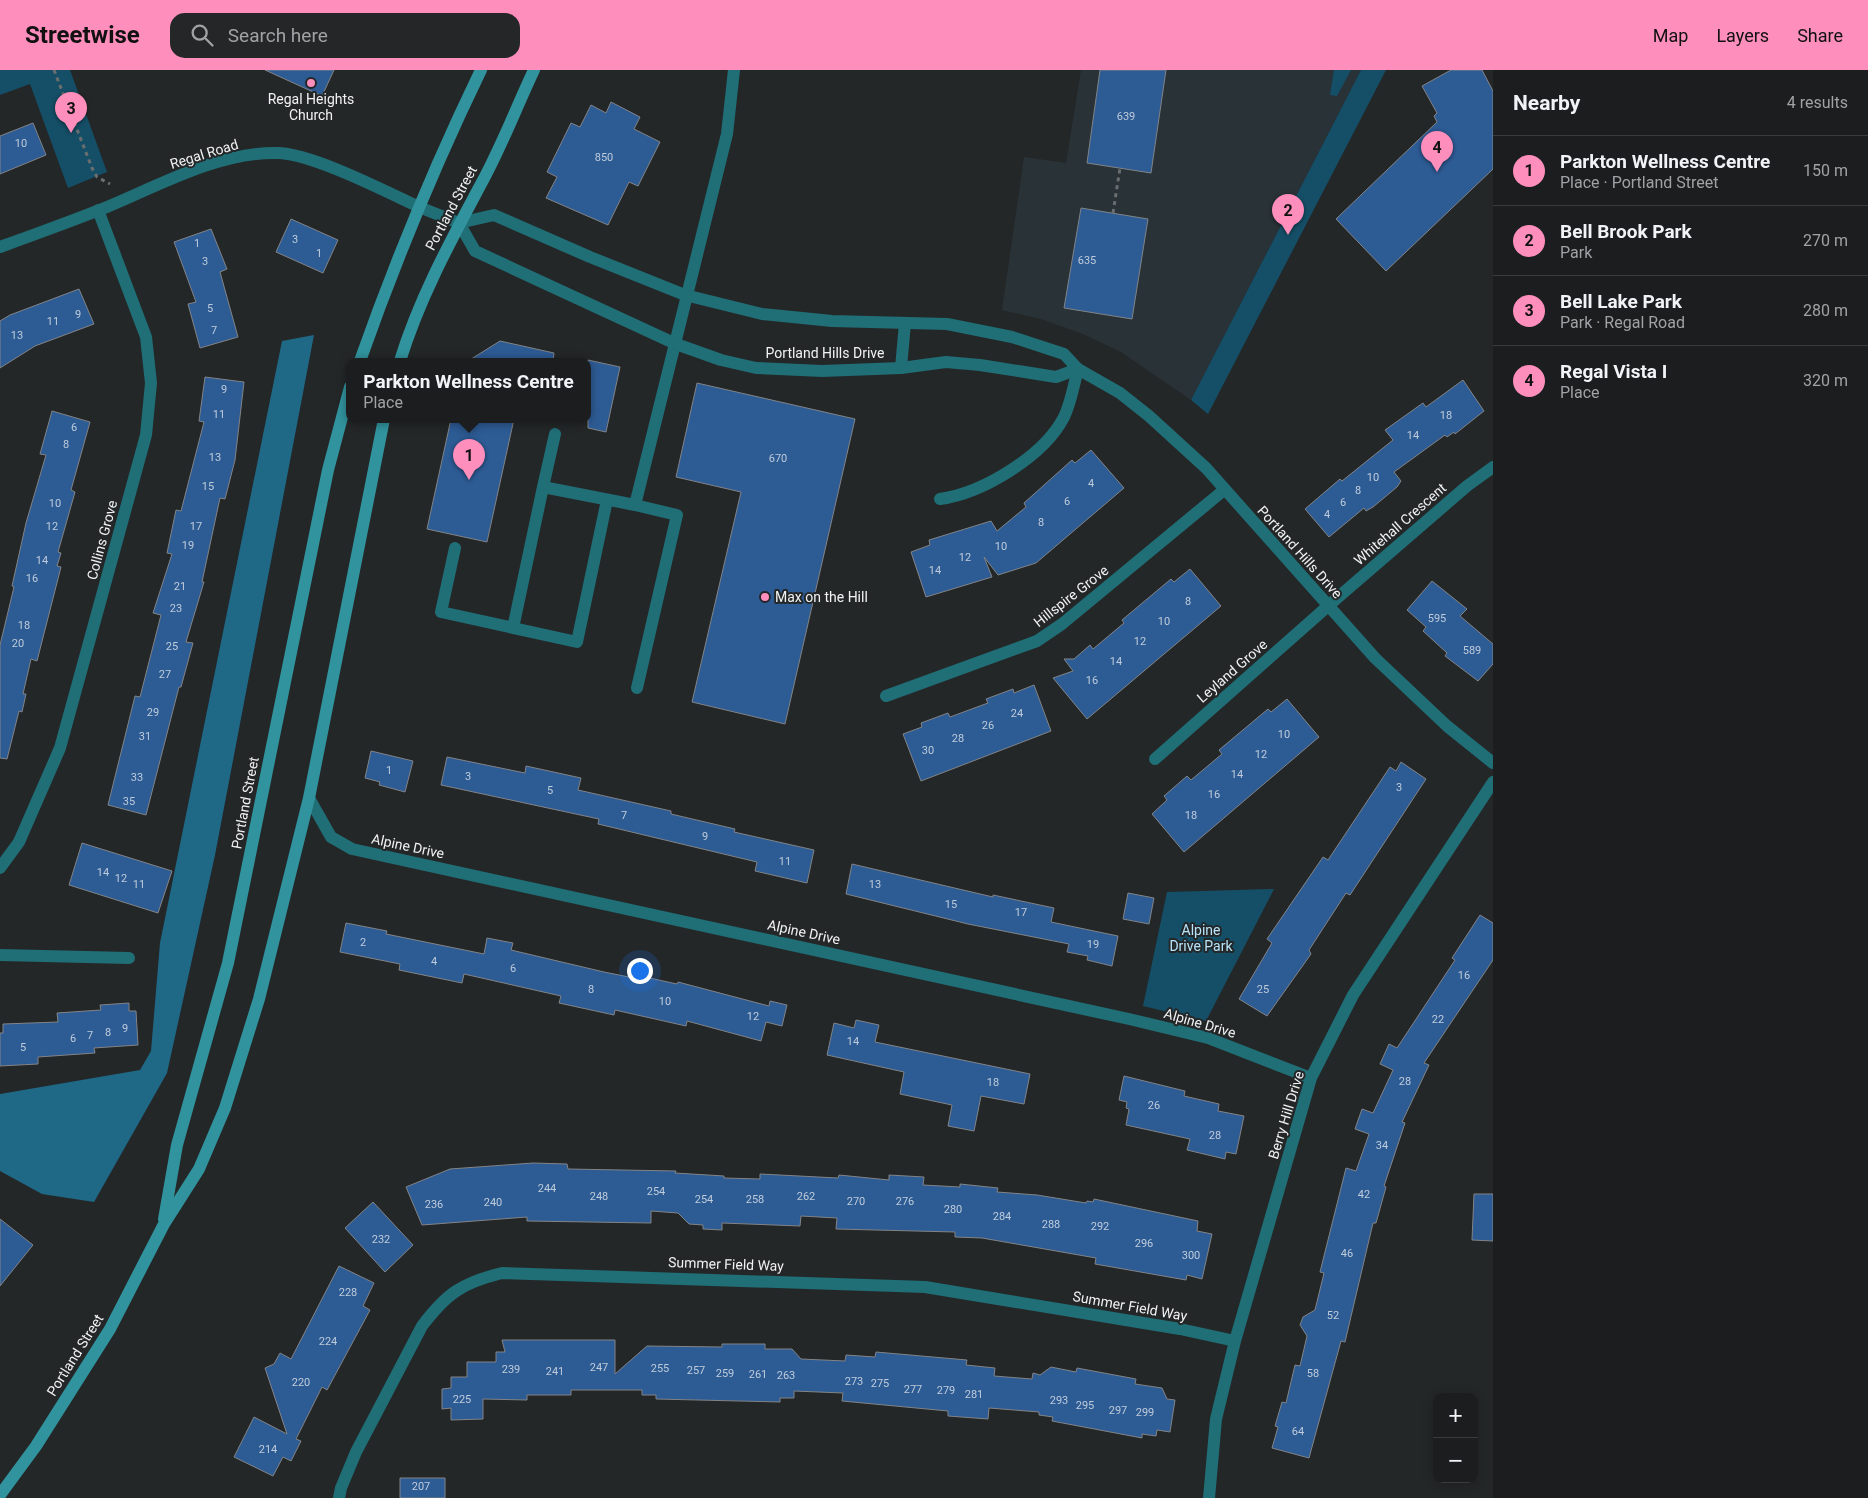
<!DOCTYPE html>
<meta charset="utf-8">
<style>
:root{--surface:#1b1d1e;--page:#242627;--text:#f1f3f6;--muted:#a0a2a4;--line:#393b3c;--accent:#fe8ebc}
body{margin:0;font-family:Roboto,sans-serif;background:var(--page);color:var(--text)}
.controls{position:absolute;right:15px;bottom:15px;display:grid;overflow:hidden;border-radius:10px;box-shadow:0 2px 12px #0003}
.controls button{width:45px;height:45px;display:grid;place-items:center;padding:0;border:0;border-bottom:1px solid var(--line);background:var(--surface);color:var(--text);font:25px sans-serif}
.you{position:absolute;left:639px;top:900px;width:18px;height:18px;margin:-12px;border:4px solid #fff;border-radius:50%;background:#1a73e8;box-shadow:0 0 0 8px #1a73e833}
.badge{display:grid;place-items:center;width:32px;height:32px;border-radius:50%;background:var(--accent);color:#111;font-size:16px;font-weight:700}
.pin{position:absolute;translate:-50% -41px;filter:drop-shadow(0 1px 2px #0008)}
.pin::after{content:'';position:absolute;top:26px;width:18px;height:15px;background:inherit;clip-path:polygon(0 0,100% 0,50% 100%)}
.popup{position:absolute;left:346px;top:288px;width:245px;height:65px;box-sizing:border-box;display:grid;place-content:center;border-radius:10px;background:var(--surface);filter:drop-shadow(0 1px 4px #0005);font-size:16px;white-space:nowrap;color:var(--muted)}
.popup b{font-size:19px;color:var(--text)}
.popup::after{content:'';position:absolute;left:50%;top:100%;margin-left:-10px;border:10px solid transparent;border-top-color:var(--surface)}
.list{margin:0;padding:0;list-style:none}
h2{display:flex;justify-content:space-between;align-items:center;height:65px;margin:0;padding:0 20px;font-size:21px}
h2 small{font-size:16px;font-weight:400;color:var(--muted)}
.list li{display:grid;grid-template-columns:32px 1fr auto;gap:15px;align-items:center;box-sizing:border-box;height:70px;padding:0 20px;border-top:1px solid var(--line)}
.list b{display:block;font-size:19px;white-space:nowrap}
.list p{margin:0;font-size:16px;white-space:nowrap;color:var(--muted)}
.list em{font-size:16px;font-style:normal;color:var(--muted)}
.icon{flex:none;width:28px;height:28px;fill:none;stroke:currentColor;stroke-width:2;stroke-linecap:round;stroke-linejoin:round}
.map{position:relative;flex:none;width:1493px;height:1428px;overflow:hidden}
header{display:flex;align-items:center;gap:30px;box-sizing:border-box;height:70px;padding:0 25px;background:var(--accent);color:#111}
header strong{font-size:24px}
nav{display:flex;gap:28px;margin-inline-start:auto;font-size:18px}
.search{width:350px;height:45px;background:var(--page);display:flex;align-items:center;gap:12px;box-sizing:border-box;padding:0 18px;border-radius:15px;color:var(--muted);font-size:19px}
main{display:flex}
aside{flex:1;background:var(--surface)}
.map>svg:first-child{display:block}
.built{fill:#293237}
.green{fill:#154f67}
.forest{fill:#1f6886}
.building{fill:#2d5b94;stroke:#828487}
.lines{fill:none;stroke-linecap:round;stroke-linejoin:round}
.path{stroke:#6b6e6f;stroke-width:3;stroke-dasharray:4 4;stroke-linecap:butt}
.service{stroke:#206e76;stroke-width:12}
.minor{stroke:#206e76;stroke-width:12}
.tertiary{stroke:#206e76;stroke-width:12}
.secondary{stroke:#31939d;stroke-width:12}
.poi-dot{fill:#fe8ebc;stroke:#242728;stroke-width:2}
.labels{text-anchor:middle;stroke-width:4;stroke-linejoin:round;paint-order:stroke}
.number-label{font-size:11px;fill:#bfccdb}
.poi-label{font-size:14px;fill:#f0f2f3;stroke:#242728}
.street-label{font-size:14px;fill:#f0f2f3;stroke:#242728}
.park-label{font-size:14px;fill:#b7e3f8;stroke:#242728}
</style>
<header>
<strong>Streetwise</strong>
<div class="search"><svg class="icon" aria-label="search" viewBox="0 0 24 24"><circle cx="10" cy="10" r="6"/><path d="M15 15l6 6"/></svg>Search here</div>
<nav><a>Map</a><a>Layers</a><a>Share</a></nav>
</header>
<main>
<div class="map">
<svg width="1493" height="1428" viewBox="0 0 1493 1428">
<rect width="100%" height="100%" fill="#242728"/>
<path class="built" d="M1081 0H1361L1191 330 1121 282 1083 264 1041 249 1002 240 1024 87 1066 93Z"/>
<path class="green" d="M0 0H70L107 102 68 118 30 14 0 25Z
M1334 0H1351L1337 26 1330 25Z
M1361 0H1386L1208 344 1191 330Z
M1274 819 1206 951 1143 936 1167 822Z"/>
<path class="forest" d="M314 265 215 785 167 1003 94 1132 42 1124 0 1101V1024L140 1000 151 981 160 873 282 271Z"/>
<path class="building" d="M265 0H334L322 26Z
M1100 0H1166L1151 103 1087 93Z
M1451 0H1482L1493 21V99L1386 201 1336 149 1437 52 1434 46 1437 43 1422 16Z
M611 32 640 47 634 59 660 72 638 116 629 112 608 155 546 128 557 107 547 102 571 53 580 57 591 35 606 43Z
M33 53 46 85 0 104V66Z
M1081 138 1148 149 1132 249 1064 238Z
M291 149 338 170 323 203 276 182Z
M211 159 227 199 220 202 238 267 200 278 188 234 196 232 174 172Z
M79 219 94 254 35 276 0 298V251L10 245Z
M500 271 554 283 553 291H468Z
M588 290 620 297 606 362 588 358Z
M205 307 244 312 235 390 225 429 220 428 202 512H204L186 572 193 573 181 617H179L146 745 108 735 135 626 140 627 161 545 153 543 172 484 167 483 176 440 181 441 204 352 199 351Z
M1463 310 1484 341 1455 364 1454 362 1447 367 1445 365 1394 402 1401 411 1397 417 1373 437 1366 441 1364 438 1329 467 1305 439 1340 409 1342 411 1393 370 1385 360 1423 333 1426 337Z
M697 313 855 349 785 654 692 632 741 422 676 407Z
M52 341 90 352 71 420 75 422 58 482 61 483 57 496 61 497 37 591 31 589 23 624H26L22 642 19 641 7 689 0 688V575L14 517 12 516 26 453 46 385 40 384Z
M451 349H514L487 472 427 459Z
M1091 380 1124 418 1036 493 998 505 984 487 992 507 926 527 911 482 930 475 929 470 991 451 997 461 1026 437 1024 433 1072 390 1075 393Z
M1190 499 1221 536 1087 649 1053 608 1073 601 1064 589H1074L1090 575 1093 579 1124 553 1122 550 1171 509 1174 512Z
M1432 511 1467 539 1460 546 1493 574V594L1478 611 1445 586 1447 583 1423 561 1426 557 1407 540Z
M1034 615 1051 661 921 711 903 664 922 657 921 653 948 643 950 647 988 633 986 629 1013 619 1014 623Z
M1287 629 1319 667 1184 782 1152 744 1167 730 1164 726 1187 706 1191 710 1222 684 1219 680 1268 639 1271 642Z
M371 681 413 691 405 722 379 715 380 712 365 708Z
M447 687 525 703 526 696 581 708 578 720 671 741V744L735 759 734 762 814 780 807 813 755 801 757 792 598 754 599 749 441 715Z
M1401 692 1426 709 1350 825 1346 823 1309 880 1311 884 1267 946 1239 929 1272 873 1267 869 1323 787 1328 790 1390 697 1396 701Z
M82 773 172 801 158 843 69 815Z
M852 794 993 827V825L1054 838 1051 852 1118 866 1112 896 1087 890 1088 886 1067 882 1069 874 968 854 846 824Z
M1128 823 1154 828 1149 854 1123 849Z
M1480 845 1493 853V890L1424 993 1429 995 1402 1052 1405 1053 1384 1116 1386 1117 1376 1153H1373L1345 1272 1341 1271 1309 1388 1272 1378 1278 1357 1275 1356 1282 1332 1286 1333 1295 1295 1300 1296 1307 1266 1300 1255 1303 1247 1315 1240 1324 1203 1320 1202 1346 1098 1356 1101 1369 1064 1355 1059 1362 1039 1373 1043 1393 1000 1380 994 1389 974 1397 978 1455 890 1452 888Z
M346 853 387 861 386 864 484 884 487 868 513 873 511 880 604 902 644 910 645 907 677 914 678 912 769 936 770 931 787 935 782 956 766 952 761 971 687 951 686 956 615 940 614 945 559 933 561 926 464 904 462 913 399 900 400 894 340 882Z
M129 933V941H136L138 975 94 978 95 983 38 987V994L0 996V963H3V954L58 952 57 943 101 940 100 935Z
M856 950 879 955 875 972 1030 1004 1024 1034 981 1026 974 1061 948 1056 952 1035 900 1024 904 1002 827 985 834 953 854 958Z
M1124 1006 1185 1021 1184 1026 1219 1034 1218 1041 1244 1046 1236 1084 1226 1082 1225 1089 1187 1080 1190 1069 1126 1055 1129 1039 1126 1038 1127 1032 1119 1030Z
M533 1093 567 1094 568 1099 676 1101 675 1103 724 1106V1108L760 1109V1104L838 1108 839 1105 889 1110V1105L924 1107 923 1115 960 1117V1114L998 1118 997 1122 1037 1125 1086 1133 1087 1131 1093 1132 1094 1129 1198 1151 1197 1161 1212 1164 1202 1209 1187 1205 1186 1210 1095 1194 1096 1188 982 1168 955 1167V1162L836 1159 837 1148 801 1146 800 1156 722 1153V1160L703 1159V1155L689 1154 678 1143 651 1141V1153L527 1151V1147L422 1155 406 1117 450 1099Z
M1474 1124H1493V1171L1472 1170Z
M373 1132 413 1175 385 1202 345 1158Z
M0 1149 33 1175 0 1216Z
M339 1196 374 1213 363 1236 370 1240 327 1320 322 1317 296 1369 301 1371 291 1391 283 1387 273 1406 234 1387 254 1347 287 1364 265 1298 274 1294 280 1283 291 1289Z
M502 1270H615V1304L647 1276 722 1277V1274H765V1279H792L801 1289 845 1291 846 1285 875 1287 876 1282 967 1290 966 1295 995 1298 994 1306 1032 1309 1033 1303 1040 1305 1051 1297 1076 1302 1077 1298 1136 1309 1135 1314 1162 1318 1167 1329 1175 1330 1170 1362 1157 1360 1156 1366 1142 1364V1368L1052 1351 1053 1347 1039 1345V1342L989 1338 988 1349 948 1346V1341L842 1331 843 1323 794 1321V1328H780V1332L656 1329V1325H642V1320H571V1325H527V1330L483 1329V1349L451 1350V1338L442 1339V1319L451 1318V1307H467V1292H496V1282H505Z
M400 1408H445V1428H400Z"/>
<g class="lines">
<path class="path" d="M54 0 92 98 97 107 110 114
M1113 143 1120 98"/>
<path class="service" d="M901 298 905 253
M555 364 543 417 635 435
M940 429C983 423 1044 386 1064 347 1071 333 1074 314 1078 299
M455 478 441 542 577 572 607 430
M513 558 543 417
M637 618 677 445 635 435 727 64 734 0
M886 626 1037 571 1062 554 1224 420
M1155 689 1328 536
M0 885 129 888"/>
<path class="minor" d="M0 177C36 164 72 151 107 137 160 115 218 82 277 83 311 83 385 121 419 137
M1328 536 1467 416 1493 397
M309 728 331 767 352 779 1129 949 1208 968 1311 1008
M0 798 19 772 60 678 146 365 151 313 146 267 98 140
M339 1428 341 1418 356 1382 422 1256C447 1223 462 1213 502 1203L925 1217 1180 1259 1235 1271
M1209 1428 1216 1349 1235 1271 1311 1008 1353 925 1493 712"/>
<path class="tertiary" d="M419 137 459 153 494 145 590 187 685 225 762 244 832 251 947 254 1012 267 1064 284 1078 299 1120 323 1149 346 1206 398 1375 588 1447 656 1493 693
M459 153 475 181 676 274 721 290 756 298 822 301 901 298 946 292 980 295 1056 307 1078 299"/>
<path class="secondary" d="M360 291C395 192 435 95 481 0
M400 291C419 229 450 172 481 114 501 78 516 38 534 0
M164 1149 177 1075 228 893 328 400 350 317
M0 1425 36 1376 110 1259 164 1154 199 1099 225 1038 259 929 309 728 384 349"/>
</g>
<g class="poi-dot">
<circle cx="311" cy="13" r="5"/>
<circle cx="765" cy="527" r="5"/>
</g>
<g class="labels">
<g class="number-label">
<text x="1126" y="50">639</text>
<text x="21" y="77">10</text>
<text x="604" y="91">850</text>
<text x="295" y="173">3</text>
<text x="197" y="177">1</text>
<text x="319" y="187">1</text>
<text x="1087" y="194">635</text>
<text x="205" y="195">3</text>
<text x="210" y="242">5</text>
<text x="78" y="248">9</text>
<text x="53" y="255">11</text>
<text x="214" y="264">7</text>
<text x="17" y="269">13</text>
<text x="224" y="323">9</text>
<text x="219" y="348">11</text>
<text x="1446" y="349">18</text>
<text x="74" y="361">6</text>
<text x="1413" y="369">14</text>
<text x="66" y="378">8</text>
<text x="215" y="391">13</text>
<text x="778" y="392">670</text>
<text x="1373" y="411">10</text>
<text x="1091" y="417">4</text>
<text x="208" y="420">15</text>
<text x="1358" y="424">8</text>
<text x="1067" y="435">6</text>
<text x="1343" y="436">6</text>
<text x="55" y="437">10</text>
<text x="1327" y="448">4</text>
<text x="1041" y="456">8</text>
<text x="52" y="460">12</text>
<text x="196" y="460">17</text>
<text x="188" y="479">19</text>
<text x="1001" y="480">10</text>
<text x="965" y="491">12</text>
<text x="42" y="494">14</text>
<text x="935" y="504">14</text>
<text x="32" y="512">16</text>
<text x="180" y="520">21</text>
<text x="1188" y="535">8</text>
<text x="176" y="542">23</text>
<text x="1437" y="552">595</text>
<text x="1164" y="555">10</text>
<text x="24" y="559">18</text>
<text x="1140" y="575">12</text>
<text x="18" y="577">20</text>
<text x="172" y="580">25</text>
<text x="1472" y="584">589</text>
<text x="1116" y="595">14</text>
<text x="165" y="608">27</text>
<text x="1092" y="614">16</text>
<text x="153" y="646">29</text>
<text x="1017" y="647">24</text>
<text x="988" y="659">26</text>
<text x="1284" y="668">10</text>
<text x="145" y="670">31</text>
<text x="958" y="672">28</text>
<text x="928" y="684">30</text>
<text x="1261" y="688">12</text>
<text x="389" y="704">1</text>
<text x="1237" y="708">14</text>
<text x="468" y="710">3</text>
<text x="137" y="711">33</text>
<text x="1399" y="721">3</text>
<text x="550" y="724">5</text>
<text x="1214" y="728">16</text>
<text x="129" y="735">35</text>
<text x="624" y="749">7</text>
<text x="1191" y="749">18</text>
<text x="705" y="770">9</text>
<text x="785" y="795">11</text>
<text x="103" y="806">14</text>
<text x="121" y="812">12</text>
<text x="139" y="818">11</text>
<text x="875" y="818">13</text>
<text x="951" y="838">15</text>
<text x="1021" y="846">17</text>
<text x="363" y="876">2</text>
<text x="1093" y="878">19</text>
<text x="434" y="895">4</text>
<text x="513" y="902">6</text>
<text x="1464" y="909">16</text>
<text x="591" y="923">8</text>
<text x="1263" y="923">25</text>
<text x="665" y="935">10</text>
<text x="753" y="950">12</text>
<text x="1438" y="953">22</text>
<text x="125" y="962">9</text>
<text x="108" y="966">8</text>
<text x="90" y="969">7</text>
<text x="73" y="972">6</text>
<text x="853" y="975">14</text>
<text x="23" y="981">5</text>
<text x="1405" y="1015">28</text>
<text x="993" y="1016">18</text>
<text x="1154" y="1039">26</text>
<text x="1215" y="1069">28</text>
<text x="1382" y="1079">34</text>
<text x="547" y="1122">244</text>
<text x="656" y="1125">254</text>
<text x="1364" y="1128">42</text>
<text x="599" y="1130">248</text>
<text x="806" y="1130">262</text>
<text x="704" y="1133">254</text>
<text x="755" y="1133">258</text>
<text x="856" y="1135">270</text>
<text x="905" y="1135">276</text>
<text x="493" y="1136">240</text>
<text x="434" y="1138">236</text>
<text x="953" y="1143">280</text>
<text x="1002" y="1150">284</text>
<text x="1051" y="1158">288</text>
<text x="1100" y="1160">292</text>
<text x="381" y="1173">232</text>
<text x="1144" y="1177">296</text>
<text x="1347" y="1187">46</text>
<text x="1191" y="1189">300</text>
<text x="348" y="1226">228</text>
<text x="1333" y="1249">52</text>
<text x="328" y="1275">224</text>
<text x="599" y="1301">247</text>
<text x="660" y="1302">255</text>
<text x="511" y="1303">239</text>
<text x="696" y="1304">257</text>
<text x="555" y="1305">241</text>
<text x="725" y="1307">259</text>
<text x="1313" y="1307">58</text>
<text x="758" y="1308">261</text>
<text x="786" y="1309">263</text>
<text x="854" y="1315">273</text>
<text x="301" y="1316">220</text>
<text x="880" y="1317">275</text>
<text x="913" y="1323">277</text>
<text x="946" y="1324">279</text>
<text x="974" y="1328">281</text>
<text x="462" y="1333">225</text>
<text x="1059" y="1334">293</text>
<text x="1085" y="1339">295</text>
<text x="1118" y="1344">297</text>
<text x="1145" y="1346">299</text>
<text x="1298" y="1365">64</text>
<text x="268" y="1383">214</text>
<text x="421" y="1420">207</text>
</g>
<g class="poi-label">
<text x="311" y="34">Regal Heights<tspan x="311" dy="16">Church</tspan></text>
<text x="775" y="532" text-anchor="start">Max on the Hill</text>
</g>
<g class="street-label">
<text transform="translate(204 84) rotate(-17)" y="5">Regal Road</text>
<text transform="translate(451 138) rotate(-62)" y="5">Portland Street</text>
<text x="825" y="288">Portland Hills Drive</text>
<text transform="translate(1400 454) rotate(-41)" y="5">Whitehall Crescent</text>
<text transform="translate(102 470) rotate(-75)" y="5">Collins Grove</text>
<text transform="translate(1300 482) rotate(48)" y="5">Portland Hills Drive</text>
<text transform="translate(1071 526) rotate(-38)" y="5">Hillspire Grove</text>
<text transform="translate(1232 601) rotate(-41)" y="5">Leyland Grove</text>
<text transform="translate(245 733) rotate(-79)" y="5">Portland Street</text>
<text transform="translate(408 776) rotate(12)" y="5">Alpine Drive</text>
<text transform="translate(804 862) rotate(12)" y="5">Alpine Drive</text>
<text transform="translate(1200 953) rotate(16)" y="5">Alpine Drive</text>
<text transform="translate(1286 1045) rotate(-73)" y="5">Berry Hill Drive</text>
<text transform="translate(726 1194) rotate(2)" y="5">Summer Field Way</text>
<text transform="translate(1130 1236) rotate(10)" y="5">Summer Field Way</text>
<text transform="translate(75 1285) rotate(-58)" y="5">Portland Street</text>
</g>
<g class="park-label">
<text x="1201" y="865">Alpine<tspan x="1201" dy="16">Drive Park</tspan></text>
</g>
</g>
</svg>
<div class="controls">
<button>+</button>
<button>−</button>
</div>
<div class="you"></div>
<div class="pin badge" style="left:469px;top:410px">1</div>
<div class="popup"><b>Parkton Wellness Centre</b>Place</div>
<div class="pin badge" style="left:1288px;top:165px">2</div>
<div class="pin badge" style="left:71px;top:63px">3</div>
<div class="pin badge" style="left:1437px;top:102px">4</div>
</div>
<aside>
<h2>Nearby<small>4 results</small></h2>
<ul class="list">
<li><span class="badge">1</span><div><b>Parkton Wellness Centre</b><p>Place · Portland Street</p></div><em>150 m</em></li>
<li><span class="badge">2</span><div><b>Bell Brook Park</b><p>Park</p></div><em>270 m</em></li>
<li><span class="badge">3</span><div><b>Bell Lake Park</b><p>Park · Regal Road</p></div><em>280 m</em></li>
<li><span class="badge">4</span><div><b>Regal Vista I</b><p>Place</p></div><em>320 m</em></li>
</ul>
</aside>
</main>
